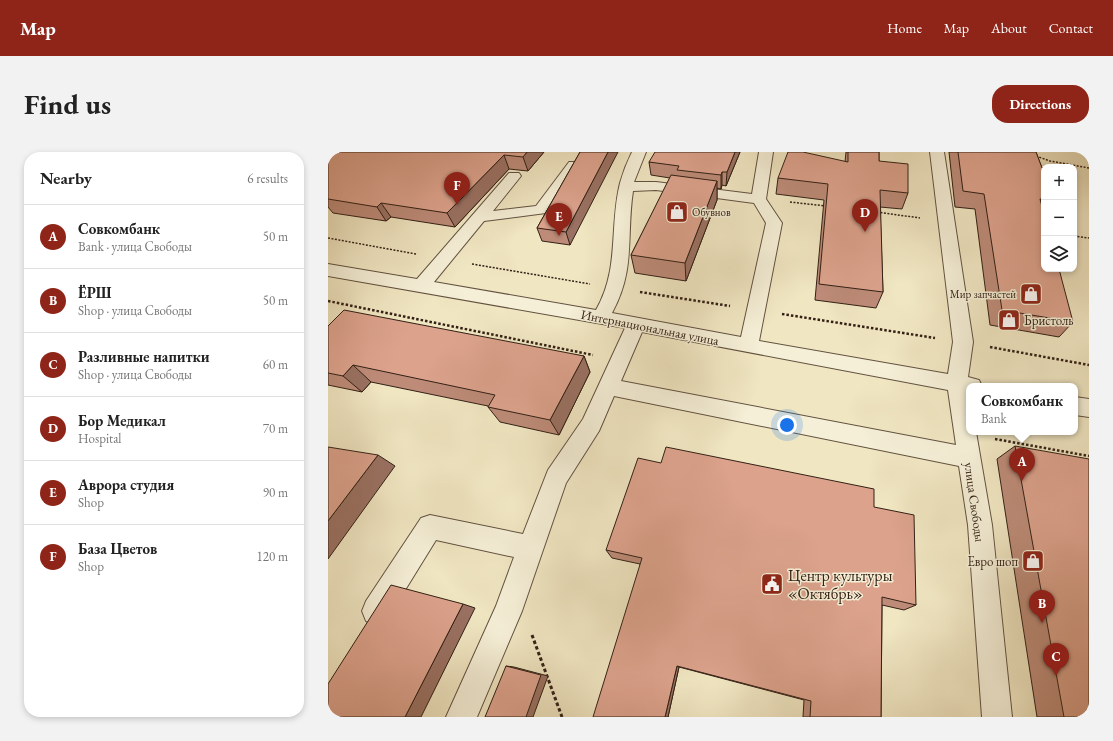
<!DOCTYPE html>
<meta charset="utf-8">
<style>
:root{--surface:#fff;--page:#f2f2f2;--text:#222;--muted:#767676;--line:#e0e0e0;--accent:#8f2418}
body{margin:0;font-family:"EB Garamond",serif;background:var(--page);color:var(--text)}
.controls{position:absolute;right:12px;top:12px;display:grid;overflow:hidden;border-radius:8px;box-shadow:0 2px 6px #0003}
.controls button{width:36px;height:36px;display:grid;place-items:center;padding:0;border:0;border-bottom:1px solid var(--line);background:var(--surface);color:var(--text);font:20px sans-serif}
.you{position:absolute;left:459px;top:273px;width:14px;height:14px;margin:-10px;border:3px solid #fff;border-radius:50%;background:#1a73e8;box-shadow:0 0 0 6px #1a73e833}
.badge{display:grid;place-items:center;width:26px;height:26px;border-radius:50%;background:var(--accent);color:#fff;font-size:13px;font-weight:700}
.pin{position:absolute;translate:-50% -33px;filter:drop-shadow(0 1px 2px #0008)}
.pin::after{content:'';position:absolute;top:21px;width:14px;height:12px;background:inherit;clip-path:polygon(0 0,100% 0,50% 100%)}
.popup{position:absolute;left:638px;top:231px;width:112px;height:52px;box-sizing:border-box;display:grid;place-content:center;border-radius:8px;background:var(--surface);filter:drop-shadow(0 1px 3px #0005);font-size:13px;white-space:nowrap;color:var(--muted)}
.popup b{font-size:15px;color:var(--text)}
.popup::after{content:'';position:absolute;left:50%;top:100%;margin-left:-8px;border:8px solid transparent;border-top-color:var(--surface)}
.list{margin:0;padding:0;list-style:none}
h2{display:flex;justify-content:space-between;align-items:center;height:52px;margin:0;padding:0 16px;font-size:17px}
h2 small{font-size:13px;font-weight:400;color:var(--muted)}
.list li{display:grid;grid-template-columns:26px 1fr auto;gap:12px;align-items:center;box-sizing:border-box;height:64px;padding:0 16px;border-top:1px solid var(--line)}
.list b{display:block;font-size:15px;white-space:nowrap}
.list p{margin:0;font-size:13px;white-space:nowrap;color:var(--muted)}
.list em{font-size:13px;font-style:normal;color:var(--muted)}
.icon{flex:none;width:22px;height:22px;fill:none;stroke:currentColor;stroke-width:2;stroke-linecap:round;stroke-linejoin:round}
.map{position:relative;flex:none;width:761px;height:565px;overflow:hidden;border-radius:16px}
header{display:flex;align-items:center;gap:24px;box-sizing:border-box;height:56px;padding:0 20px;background:var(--accent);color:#fff}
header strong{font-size:19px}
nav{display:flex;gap:22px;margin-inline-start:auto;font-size:14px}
.intro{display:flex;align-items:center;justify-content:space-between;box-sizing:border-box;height:96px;padding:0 24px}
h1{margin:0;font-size:28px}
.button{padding:10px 18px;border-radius:16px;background:var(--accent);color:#fff;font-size:14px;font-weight:700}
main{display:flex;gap:24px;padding:0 24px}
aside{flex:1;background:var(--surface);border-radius:16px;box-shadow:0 2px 6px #0003}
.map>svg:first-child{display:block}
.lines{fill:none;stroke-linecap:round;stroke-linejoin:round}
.minor-casing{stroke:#625240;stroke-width:2}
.path-far2{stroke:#322015;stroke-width:1.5;stroke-dasharray:2 1.5;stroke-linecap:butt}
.path-far1{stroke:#322015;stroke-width:2.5;stroke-dasharray:2.5 2;stroke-linecap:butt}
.path{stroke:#322015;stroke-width:3;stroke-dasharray:3.5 2.5;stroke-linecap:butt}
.minor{fill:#f5efd7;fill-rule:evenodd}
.wall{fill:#bd8b78;stroke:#322015}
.shaded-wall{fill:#9a7162;stroke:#322015}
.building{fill:#dca28c;stroke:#322015}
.labels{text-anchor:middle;stroke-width:3;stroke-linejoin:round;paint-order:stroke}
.far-poi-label{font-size:11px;fill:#322015;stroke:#f5efd7;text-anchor:start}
.poi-label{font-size:13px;fill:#322015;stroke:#f5efd7;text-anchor:start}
.street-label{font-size:13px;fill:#322015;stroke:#f5efd7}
.near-poi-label{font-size:16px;fill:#322015;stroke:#f5efd7;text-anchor:start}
</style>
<header>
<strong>Map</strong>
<nav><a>Home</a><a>Map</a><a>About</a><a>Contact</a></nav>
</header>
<div class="intro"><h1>Find us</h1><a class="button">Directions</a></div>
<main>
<aside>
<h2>Nearby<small>6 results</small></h2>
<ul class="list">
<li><span class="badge">A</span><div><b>Совкомбанк</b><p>Bank · улица Свободы</p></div><em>50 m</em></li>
<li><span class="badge">B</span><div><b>ЁРШ</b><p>Shop · улица Свободы</p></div><em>50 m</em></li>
<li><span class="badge">C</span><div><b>Разливные напитки</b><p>Shop · улица Свободы</p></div><em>60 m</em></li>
<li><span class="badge">D</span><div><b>Бор Медикал</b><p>Hospital</p></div><em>70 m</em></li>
<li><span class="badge">E</span><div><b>Аврора студия</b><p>Shop</p></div><em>90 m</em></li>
<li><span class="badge">F</span><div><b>База Цветов</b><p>Shop</p></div><em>120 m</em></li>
</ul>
</aside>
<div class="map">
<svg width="761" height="565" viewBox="0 0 761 565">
<rect width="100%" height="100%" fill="#f0e6c2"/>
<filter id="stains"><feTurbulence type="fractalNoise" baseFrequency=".005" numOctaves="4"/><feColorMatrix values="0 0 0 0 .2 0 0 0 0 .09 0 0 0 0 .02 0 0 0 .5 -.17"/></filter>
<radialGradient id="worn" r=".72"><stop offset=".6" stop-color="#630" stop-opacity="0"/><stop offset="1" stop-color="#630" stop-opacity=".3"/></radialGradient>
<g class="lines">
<g class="minor-casing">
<path id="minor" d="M304 0H318L306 30H328L424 42 431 0H445L438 47 454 71 431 189 620 222 625 190 602 0H616L645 190 640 225 651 228 654 234H641V280H648L664 373 684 565H654L640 373 631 314 286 244 271 279 238 331 194 459 149 565H118L168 454 186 405 108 388 58 469 48 473 38 469 34 459 38 449 93 366 102 363 195 382 220 318 255 267 297 176 0 124V112L89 127 181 21H191L193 24 165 59 208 54 241 10H251L253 13 218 61 156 69 106 130 268 158C292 116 281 75 292 31 295 20 299 10 304 0ZM328 38 426 51 438 71 413 185 284 161C308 117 298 85 305 39ZM314 180 620 238 628 293 293 229Z
M747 245 761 247V265L747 263Z"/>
</g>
<path class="path-far2" d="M708 4 722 9 761 16
M462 50 498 54
M549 60 592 66
M746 84 761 86
M0 86 88 102
M144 112 262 132"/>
<path class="path-far1" d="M312 140 402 154
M0 149 265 203
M454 162 607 186
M662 195 761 213
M667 287 761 304"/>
<path class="path" d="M204 483 234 565"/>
<use href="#minor" class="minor"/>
</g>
<path class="wall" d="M0 0H216L200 19 181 17 127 75 63 65 58 69 5 61 0 55Z
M252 0 242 93 214 89 209 76Z
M412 0 398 34 394 33 393 37 389 36V48L358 129 307 121 303 103 342 26 323 23 321 10Z
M518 0H551V9L580 41 574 57 552 55 555 140 548 156 487 148 496 48 448 42 450 26 517 10Z
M621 0H708L714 16 716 17V117L745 170 731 185 662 173 647 57 627 55Z
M0 174 256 204 262 220 231 283 172 270 160 255V254L43 230 34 240 0 233Z
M687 294 761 565H709L669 307Z
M546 355 588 453 576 458 554 453 553 565H475L476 548 351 515 340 565 312 412 284 406 278 398Z"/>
<path class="shaded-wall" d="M199 0H216L200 19 195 5Z
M280 0H290L242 93 238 80Z
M407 0H412L398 34 399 20Z
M176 3 181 17 127 75 119 61Z
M394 20V33L393 37V23Z
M389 29V48L358 129 357 111Z
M53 51 63 65 58 69 49 55Z
M256 204 262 220 231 283 222 268Z
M25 213 43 230 34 240 15 224Z
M50 303 67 314 0 407V369Z
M135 452 147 456 93 565H77Z
M178 514 186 515 220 524 205 565H198Z
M349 514 351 515 340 565H337Z"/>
<path class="building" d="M0 0H199L195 5 176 3 119 61 53 51 49 55 0 47Z
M252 0H280L238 80 209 76Z
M327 0H407L399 20H394L393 23 349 18 351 14 321 10Z
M460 0H475L520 10V0H551V9L580 12V41L552 38 555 140 491 132 500 32 450 26Z
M630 0H708L714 16 716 17V47H712L716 62V117H731L745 170 674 158 656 42 635 39Z
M343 23 389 29 357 111 303 103Z
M16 158 256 204 222 268 160 255 167 243 25 213 15 224 0 221V174Z
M687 294 761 307V565H736Z
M0 295 50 303 0 369Z
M338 295 546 337V355L586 363 588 453 554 445 553 565H482L483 549 349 514 337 565H265L314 406 278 398 310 306 333 311Z
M63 433 135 452 77 565H0V532Z
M178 514 213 523 198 565H157Z"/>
<defs>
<g id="shop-square" transform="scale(1.15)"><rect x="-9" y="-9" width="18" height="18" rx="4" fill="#8f2418" stroke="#f5efd7"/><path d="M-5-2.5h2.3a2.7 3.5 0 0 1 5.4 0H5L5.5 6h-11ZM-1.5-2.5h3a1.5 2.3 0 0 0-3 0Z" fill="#fff"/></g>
<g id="civic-square" transform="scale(1.15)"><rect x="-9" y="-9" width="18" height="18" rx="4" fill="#8f2418" stroke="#f5efd7"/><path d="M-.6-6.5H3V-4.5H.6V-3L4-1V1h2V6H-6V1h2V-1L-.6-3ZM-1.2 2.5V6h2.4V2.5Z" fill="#fff"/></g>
</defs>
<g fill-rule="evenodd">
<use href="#shop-square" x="349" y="60"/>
<use href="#shop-square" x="703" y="142"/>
<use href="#shop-square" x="681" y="168"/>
<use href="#shop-square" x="705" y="409"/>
<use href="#civic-square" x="444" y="432"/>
</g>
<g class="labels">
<g class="far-poi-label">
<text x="364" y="64">Обувнов</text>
<text x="688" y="146" text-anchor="end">Мир запчастей</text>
</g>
<g class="poi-label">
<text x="696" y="173">Бристоль</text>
<text x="690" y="414" text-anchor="end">Евро шоп</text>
</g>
<g class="street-label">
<text transform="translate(322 175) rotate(11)" y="5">Интернациональная улица</text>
<text transform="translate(647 350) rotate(82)" y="5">улица Свободы</text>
</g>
<g class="near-poi-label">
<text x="460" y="429">Центр культуры<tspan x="460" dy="18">«Октябрь»</tspan></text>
</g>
</g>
<rect width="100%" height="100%" filter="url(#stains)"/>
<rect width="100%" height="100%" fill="url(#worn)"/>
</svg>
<div class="controls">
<button>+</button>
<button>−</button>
<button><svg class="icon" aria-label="layers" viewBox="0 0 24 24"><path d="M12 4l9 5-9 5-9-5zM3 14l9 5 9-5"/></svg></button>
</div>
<div class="you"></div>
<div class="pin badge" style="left:694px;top:329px">A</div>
<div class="popup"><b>Совкомбанк</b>Bank</div>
<div class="pin badge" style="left:714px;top:471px">B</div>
<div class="pin badge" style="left:728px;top:524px">C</div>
<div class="pin badge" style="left:537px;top:80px">D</div>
<div class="pin badge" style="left:231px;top:84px">E</div>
<div class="pin badge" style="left:129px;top:53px">F</div>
</div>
</main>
